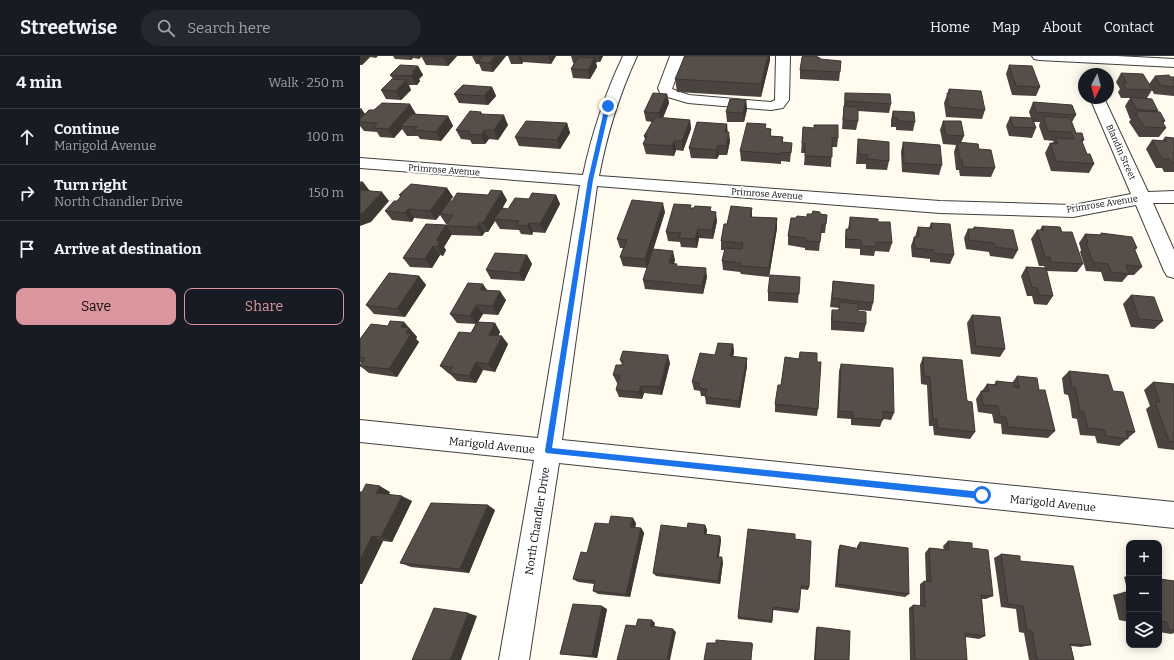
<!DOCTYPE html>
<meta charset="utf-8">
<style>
:root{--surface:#171b24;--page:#242831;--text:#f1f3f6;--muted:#9ea1a6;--line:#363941;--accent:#db959c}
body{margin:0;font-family:Bitter,serif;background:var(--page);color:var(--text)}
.controls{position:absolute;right:12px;bottom:12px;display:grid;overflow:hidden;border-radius:8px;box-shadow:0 2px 10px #0003}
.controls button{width:36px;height:36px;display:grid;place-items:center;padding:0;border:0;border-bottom:1px solid var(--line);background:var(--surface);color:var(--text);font:20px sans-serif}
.compass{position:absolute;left:718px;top:12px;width:36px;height:36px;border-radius:50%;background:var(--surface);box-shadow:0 2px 10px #0003;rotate:186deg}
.stop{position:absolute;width:12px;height:12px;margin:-9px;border:3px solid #1a73e8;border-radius:50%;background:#fff}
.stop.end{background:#1a73e8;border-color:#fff;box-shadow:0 1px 4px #0008}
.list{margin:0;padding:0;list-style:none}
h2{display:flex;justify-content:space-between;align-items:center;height:52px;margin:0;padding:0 16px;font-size:17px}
h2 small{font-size:13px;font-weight:400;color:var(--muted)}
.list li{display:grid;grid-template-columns:26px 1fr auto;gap:12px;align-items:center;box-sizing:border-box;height:56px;padding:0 16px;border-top:1px solid var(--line)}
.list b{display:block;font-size:15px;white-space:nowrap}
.list p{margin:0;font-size:13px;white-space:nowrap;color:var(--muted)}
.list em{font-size:13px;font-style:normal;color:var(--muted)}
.actions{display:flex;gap:8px;padding:12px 16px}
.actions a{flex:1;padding:9px 0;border:1px solid var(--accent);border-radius:8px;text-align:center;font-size:14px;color:var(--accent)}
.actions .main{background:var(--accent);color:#111}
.icon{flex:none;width:22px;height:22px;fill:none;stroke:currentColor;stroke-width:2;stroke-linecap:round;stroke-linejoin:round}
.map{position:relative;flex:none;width:814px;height:604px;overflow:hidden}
header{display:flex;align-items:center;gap:24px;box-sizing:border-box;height:56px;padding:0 20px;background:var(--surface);border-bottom:1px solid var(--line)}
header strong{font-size:19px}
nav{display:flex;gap:22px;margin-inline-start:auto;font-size:14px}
.search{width:280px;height:36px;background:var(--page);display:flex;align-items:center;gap:10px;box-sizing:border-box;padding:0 14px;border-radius:22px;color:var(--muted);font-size:15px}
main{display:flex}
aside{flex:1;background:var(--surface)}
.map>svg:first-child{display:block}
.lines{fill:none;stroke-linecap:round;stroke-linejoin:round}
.minor-casing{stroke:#404040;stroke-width:2}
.minor{fill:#fff;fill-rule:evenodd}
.wall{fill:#4a433f}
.shaded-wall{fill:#3c3733}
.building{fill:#564e49;stroke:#3c3733}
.route{fill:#1a73e8}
.labels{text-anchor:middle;stroke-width:4;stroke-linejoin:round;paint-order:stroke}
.far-street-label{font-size:9px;fill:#0d0d0d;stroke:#fff}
.street-label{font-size:11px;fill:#0d0d0d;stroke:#fff}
</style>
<header>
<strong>Streetwise</strong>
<div class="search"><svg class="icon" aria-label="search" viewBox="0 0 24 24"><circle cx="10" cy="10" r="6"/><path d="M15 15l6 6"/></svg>Search here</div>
<nav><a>Home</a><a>Map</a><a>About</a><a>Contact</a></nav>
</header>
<main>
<aside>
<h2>4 min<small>Walk · 250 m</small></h2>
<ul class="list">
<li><svg class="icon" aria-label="ahead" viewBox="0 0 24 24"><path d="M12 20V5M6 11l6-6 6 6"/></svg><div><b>Continue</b><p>Marigold Avenue</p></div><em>100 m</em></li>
<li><svg class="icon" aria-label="right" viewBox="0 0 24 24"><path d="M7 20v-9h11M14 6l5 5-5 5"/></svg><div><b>Turn right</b><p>North Chandler Drive</p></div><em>150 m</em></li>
<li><svg class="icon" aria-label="arrive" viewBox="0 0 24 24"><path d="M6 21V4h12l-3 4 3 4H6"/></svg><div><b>Arrive at destination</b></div></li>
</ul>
<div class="actions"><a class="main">Save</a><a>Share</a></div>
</aside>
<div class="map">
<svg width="814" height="604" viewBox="0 0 814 604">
<rect width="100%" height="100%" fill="#fffbee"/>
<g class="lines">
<g class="minor-casing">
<path id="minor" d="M263 0H277C259 39 247 78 239 120L580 145 713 149 771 138 730 42H744L788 136 814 135V147H793L814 194V222L807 220 804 215 776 149 713 161 580 157 237 130 202 384 814 446V472L199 407 169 604H139L174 404 0 386V364L178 382 220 129 0 112V102L223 119C232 77 245 38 263 0Z
M310 0H324L312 33 329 39 411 46 415 44 416 0H430L429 44 423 52 411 54 328 47 301 39 298 32Z
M672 0H757L814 3V11L679 4 674 3Z"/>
</g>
<use href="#minor" class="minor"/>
</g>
<path class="wall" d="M0 0H18L16 2 10 1 2 9H0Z
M33 0H97L88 10 66 9 61 0 59 3 53 2 51 4 35 3Z
M112 0H146L133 16 122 15 119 8H116Z
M148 0H196L191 8 163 6 162 8H151Z
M211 0H243L240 6H237L236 7 237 11 230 23 213 22 211 13 214 7H213Z
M457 1 480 16 479 25 440 23V14Z
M410 4 401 41 317 36 315 23Z
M649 9 680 31 676 40 652 39 646 18Z
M58 10 63 19 59 23 60 25 57 29H49L51 34 41 44 26 43 21 34 33 23 30 19Z
M761 17 789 28 795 20 814 21V40L794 38 792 34 787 42 798 55V56L805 65 803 68 806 72 799 81H779L769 66 771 63H770L765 50 770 42H761L758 36 760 33 756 26Z
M132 31 136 40 128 49 99 47 94 38Z
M589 33 625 54 622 63 586 61 584 47Z
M485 37 531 48 529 57 498 55V65L496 74 482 73 483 59Z
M307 38 309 47 303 62 330 64 331 73 323 95 316 94 314 100 286 98 283 88 285 84 284 80 292 66 286 65 284 56Z
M386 44 387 53 384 66H367L366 56Z
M673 46 716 59 712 66 716 77 724 84 722 87 727 98 734 108 729 117 691 115 685 97 690 87H692L694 85 684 84 679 70 680 66H674L676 72 672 82 649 80 646 70 650 61 671 62 669 56Z
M0 52 5 58H56H55L88 60 93 70 81 85 60 83 58 80H47L42 73 34 82 20 81 17 76 4 75 0 70Z
M533 55 555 66 553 75 536 74V71H531V64Z
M121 56 122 58 148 69 138 84 129 83 125 88H112L110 84 101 83 96 74Z
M583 65 604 80 601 87 619 93 635 112 631 121 600 120 599 114H596L594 96 596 89 583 88 580 74Z
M207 67 210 77 200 93 159 90 155 81Z
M367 68V76L370 85 367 99H359L357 103 331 102 329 92Z
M443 71 478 82 477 91H472L471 111 444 109 445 97H441Z
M406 73H411V80L423 81V87L431 96 430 106 421 105V108L381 105 380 95Z
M805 81 814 82V116H804L802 112H796L786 93 792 84 802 85Z
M498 83 529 105 527 114 506 113V108H496L497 93Z
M543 86 582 109 579 119 542 116 541 96Z
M87 132 93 141 90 145 147 144 142 152 148 153 169 143 196 139 200 148 185 177 173 176 172 179 161 178 159 174 140 173 135 165 128 176H125L122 180 92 179V178L84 191 86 194 83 200 80 199 72 212 50 211 43 202 86 169V170L88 168H86L80 159 76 164 54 162 52 166 32 164 25 155 37 145 41 141 39 139Z
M332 152 352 155 357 165 353 183 339 182 337 192 321 191 320 186 308 185 306 176Z
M392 152V161L417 162V172L409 221 381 218 380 216 363 214 362 205 365 194H361V185L367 168Z
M305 156 292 198 315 204 314 208 317 210 347 221 343 238 285 233 283 224 287 212 263 210 260 201 263 192H260L257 183Z
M460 158 467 159 465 177H461L459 195 445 194V192L428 189V180L436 162 447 161Z
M490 161 518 166 532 187 529 196 515 195 514 200 500 199V193L485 192V182L486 173H488Z
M571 167 594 199 590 208 570 206V203L552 201 551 190 554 181H555L558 171 569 172Z
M682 170 702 176 723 208 717 216 686 215 693 240 687 249 674 248 672 240H667L661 220 666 211 685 212 684 210H679L671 183 677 174H680Z
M614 171 658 194 653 203 630 200 629 196 606 193 604 182 608 173H613Z
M741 177 777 192 775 194 782 211 774 219H768L762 226 744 225 741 216 726 215 720 196 721 194 719 187 725 178 740 179Z
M167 199 172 208 164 225 131 223 126 214Z
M59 220 66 229 45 261 14 258 6 249Z
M440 221 438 247 408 245V236Z
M473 225 513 247 511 255 498 254V255L506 268 504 276 471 274V262L472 254H478L479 252 470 251Z
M127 234 146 244 138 259 123 258 118 266 135 267 140 276 138 280 148 288 135 316 123 314 116 327 97 325 90 318 88 317 80 310 111 277 116 268 97 267 90 258Z
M771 239 803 265 794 273 771 271 763 248Z
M612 259 645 293 640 301 611 298 607 267Z
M44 266 57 281 56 283 59 286 37 321 9 317 0 310V309L1 307 0 306V283L28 270Z
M373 288 374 296 373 301 387 302V310L380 352 346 348 345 340H341L340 335 334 334 332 326 355 299Z
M563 301 607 345 615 376 610 383 574 379 573 370H569L567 329 561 328 560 309Z
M260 304 310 307 302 339 284 337 282 343 259 341 256 334 258 327H257L253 319 262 309V308Z
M457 306 458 353 457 360 415 356V348L421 329Z
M481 308 534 357 531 364 523 363 520 371 491 369V363L477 362 479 315Z
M709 315 753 335 775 376 759 390 737 387 735 380 720 379 717 363 712 362 710 347 708 339 704 338 702 322Z
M657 320 679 334 695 375 688 382 642 378 641 368 634 367 632 358 618 356 616 343 621 335H622L627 328 634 329 636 325 652 327Z
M793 326 814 328V394L798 392 786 353 790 350 784 334Z
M0 436H30L29 438 52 445 32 486 23 485 2 528H0Z
M135 454 109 517 51 511 40 507Z
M276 467 275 472H281L284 477 270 541 238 538 233 535 234 528 218 526 213 523 227 497 249 468Z
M345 469 347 474 346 478 360 480 361 484 359 501 363 506 360 528 296 520 293 517 327 472Z
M435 483 449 531 448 534 440 533 439 554 438 557 413 554 412 567 378 563V561Z
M588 485 612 492 633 540 626 543H622L625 580 619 583 605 581 607 604H550L549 552 553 549 560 550V528L564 525H566L565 497 569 492 584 494 583 490Z
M500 486 549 538 545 541 475 531 478 494 480 489 497 493V490Z
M641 498 660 505 731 589 721 591 711 590 714 604H669L664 577 659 576 656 553 641 551 634 502Z
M769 519V566L759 564 753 539 764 536 768 537 764 521Z
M799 520 800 523 814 525V577L811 578 799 576Z
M247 553 237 602 207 599 200 598Z
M457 571 489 604H454L456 573Z"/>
<path class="shaded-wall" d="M0 0H9L10 1 2 9 0 6Z
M49 0H52L53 2 51 4Z
M58 0H62L59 3Z
M85 0H97L88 10 84 1Z
M135 0H146L133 16 130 7Z
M158 0H161L163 6 162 8Z
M188 0H196L191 8Z
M233 0H235L237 6 236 7 237 11 230 23 228 14 234 3Z
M238 0H243L240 6Z
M408 0H410V4L401 41V28Z
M58 10 63 19 59 23 60 25 57 29 51 20 52 16Z
M46 24 51 34 41 44 36 35Z
M132 31 136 40 128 49 124 40Z
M307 38 309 47 301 66 299 57Z
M386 44 387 53 384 66 383 57Z
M50 48 56 58 44 71 41 70 42 73 34 82 28 73Z
M1 52 7 61 0 66V53Z
M144 59 148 69 138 84 134 74Z
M88 60 93 70 81 85 76 76Z
M330 64 331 73 323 95 322 85Z
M207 67 210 77 200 93 197 84Z
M367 68 368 78 365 76Z
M124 74 129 83 125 88 121 79Z
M369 76 370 85 367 99 366 90Z
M314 85 316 94 314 100 312 90Z
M358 89 359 99 357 103 356 94Z
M3 126 10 135 0 138V130Z
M87 132 93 141 76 164 70 155Z
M142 135 147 144 136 164 134 163 135 165 128 176 123 167Z
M22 136 29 145 11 166 0 170V158Z
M196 139 200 148 185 177 180 168Z
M303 147 305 156 287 212 285 203Z
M392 152V161H390Z
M48 153 54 162 52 166 45 157Z
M356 156 357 165 353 183 352 174Z
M417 162V172L409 221V212Z
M119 167 125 176 122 180 117 171Z
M169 167 173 176 172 179 167 170Z
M86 169 92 178 84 191 86 194 83 200 77 191V183Z
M338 173 339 182 337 192 335 183Z
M73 190 80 199 72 212 65 203Z
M313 195 315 204 311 216 309 207Z
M167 199 172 208 164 225 159 217Z
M346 212 347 221 343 238 342 230Z
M59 220 66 229 45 261 37 253Z
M123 228 129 237 120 234Z
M140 235 146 244 138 259 133 250Z
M116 249 123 258 117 268 110 260Z
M44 266 57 281 56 283 59 286 37 321 29 313 41 271Z
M135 267 140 276 135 287 129 279Z
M142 280 148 288 135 316 128 308Z
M373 288 374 296 371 308 370 300Z
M308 299 310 307 302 339 300 331Z
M387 302V310L380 352 379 345Z
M116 306 123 314 116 327 109 320Z
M281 330 284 337 282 343 279 336Z
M20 430 30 436 26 443 16 437Z
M42 440 52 445 32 486 21 481Z
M128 449 135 454 109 517 100 513Z
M273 462 276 467 274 476 270 471Z
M345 469 347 474 346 483 344 478Z
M281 472 284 477 270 541 266 538Z
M12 480 23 485 2 528H0V504Z
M360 480 361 484 358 505 357 501Z
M362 501 363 506 360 528 358 525Z
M242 550 247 553 237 602 232 600Z
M108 557 117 560 101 604H90Z
M292 564 295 567 294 573 290 570Z
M313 573 316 576 310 604H307Z
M392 587 393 589 391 604Z"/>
<path class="building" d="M64 0H85L84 1Z
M118 0H135L130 7 118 6 122 1H118Z
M325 0H408L401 28 315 23Z
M443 0H457V1L460 2V3L481 5 480 16 440 14 442 1Z
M218 1 234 2 228 14 211 13Z
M40 9 58 10 52 16H55L51 20 30 19Z
M649 9 672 10 680 31 656 30Z
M761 17 783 18 793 34 766 33 763 27H767Z
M809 19 810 21H814V31L800 29 795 20Z
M32 23 46 24 36 35 21 34Z
M103 29 132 31 124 40 94 38Z
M589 33 621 35 625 54 589 51 587 37 589 38Z
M293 37 307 38 299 57 284 56Z
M485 37 530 38 531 48 485 45Z
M770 41 792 43 798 55 776 53Z
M370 43 386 44 383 57 366 56Z
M673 46 712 49 716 59 676 56Z
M22 47 50 48 28 73 14 72 17 67 0 66V63L9 54H14Z
M484 50 498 51V65L483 64Z
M110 55 121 56 120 58 144 59 134 74H124L121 79 108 78 110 75 96 74Z
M533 55 554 56 555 66 538 65V62H533Z
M777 55 800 56 805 65H802L806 72 785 71 775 57H778Z
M52 58 88 60 76 76 54 74 57 71 41 70Z
M683 60 710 62 716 77H722L724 84 721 83 727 98H730L734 108 696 105 690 87 698 88 695 82 714 83 711 76 688 75Z
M295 61 330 64 322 85H314L312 90 283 88 287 80H284Z
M650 61 672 62 676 72 653 71Z
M166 65 207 67 197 84 155 81Z
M583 65H601L604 80 586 79Z
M337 66 367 68 365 76H369L366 90 358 89 356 94 329 92Z
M387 67 406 68 405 72 411 73 410 80 423 81 422 86 432 87 431 97 421 96V98L380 95Z
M454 69H478V82H472V101L445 100V88L442 87 443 71 454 72Z
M805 81 814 82V107L811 106 809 103H802L792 84 807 85Z
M498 83 529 86V105L507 103 508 99 498 98Z
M543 86 580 89 582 109 544 107Z
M597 86 618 88 619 93 631 94 635 112 603 111 602 104H600Z
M0 126H3L0 130Z
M51 128 87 132 70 155 48 153 45 157 25 155 34 145H37L42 139H39Z
M0 134 22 136 3 157 0 158Z
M131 134 142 135 123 167H119L117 171 86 170 93 159 80 158 89 145H92L97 137 128 139Z
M172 137 196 139 180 168 169 167 167 170 157 169 159 165 134 163 142 152 148 153 155 142 169 143Z
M272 144 303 147 285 203 260 201 267 184 257 183Z
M314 148 331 149 330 152H334L335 150 351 151 350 155 356 156 352 174 338 173 335 183 319 182 321 177 306 176Z
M371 150 392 152 390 161 417 162 409 212 380 210 381 207 362 205 365 192 382 193 383 187 361 185 364 168H367Z
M453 155 460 156V158L467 159 466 168H462L460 186 446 185V182L428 180 431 162H436L437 160 447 161V158H452Z
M490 161 518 163V166H530L532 187 516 186V191L501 190V184L486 183V173H490Z
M571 167 590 168 594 199 574 197 573 194 555 192 554 181H559L558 171 572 172Z
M66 168 86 169 77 183V185H80L77 191 73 190 65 203 43 202Z
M682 170 700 171 702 176H712L723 208 691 206 690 201H685L677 174H684Z
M614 171 653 174 658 194 635 191 634 187 609 184 608 173H614Z
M741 177 772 181 777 192H774L782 211 766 209 769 218 751 216 748 208 733 206 726 187H728L725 178 742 179Z
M293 193 313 195 309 207 317 208 316 210 346 212 342 230 283 224Z
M135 197 167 199 159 217 126 214Z
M666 211 686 212 693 240 679 239 677 232 672 231Z
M29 217 59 220 37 253 6 249Z
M410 219 440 221 439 238 408 236Z
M473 225 514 229 513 247 472 242Z
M108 227 123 228 120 234 140 235 133 250 116 249 110 260 90 258Z
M771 239 794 241 803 265 779 263Z
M480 246 498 248V255L506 256V268L472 265V254H479Z
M612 259 640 261 645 293 616 290Z
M30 265 44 266 41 271 49 272 46 277 51 278 29 313 0 310V309L5 302 0 301V283L11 268 28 270Z
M117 266 135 267 129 279 142 280 128 308 116 306 109 320 89 317 93 311 80 310 99 276 111 277Z
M358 287 373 288 370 300 387 302 379 345 345 341 347 333 339 332 340 327 332 326 340 297 355 299Z
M263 295 308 299 300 331 281 330 279 336 256 334 260 319H253L256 309H262L263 305 260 304Z
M440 296 457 297V306H461L458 353 415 348 418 329H421L425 301 439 303Z
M563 301 602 304 607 345 612 346 615 376 578 372 577 363H573L570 321 564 320Z
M481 308 533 312 534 357 523 355V364L493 362V356L479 355Z
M709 315 748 319 753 335 763 336 775 376 766 375 768 383 746 380 744 374 728 372 724 356 720 355 717 340 715 331H712Z
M657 320 677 322 679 334H685L695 375 648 371 646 361 640 360 638 350 623 349 621 335 629 336 627 328 637 329 636 325 654 327V331L659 332Z
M793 326 814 328V386L809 385 795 346H800Z
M6 428 20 430 16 437 42 440 21 481 12 480 0 504V436H2Z
M71 447 128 449 100 513 40 507Z
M251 460 273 462 270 471 281 472 266 538 233 535 235 525 213 523 221 496 227 497 235 467 249 468Z
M328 467 345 469 344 478 360 480 357 501H362L358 525 293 517 301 469 327 472Z
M388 473 435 478V483L451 485 449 531 441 530 439 554 413 551 412 565 378 561Z
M588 485 612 487V492L628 494 633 540 621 539 625 580 605 577 607 604H555L553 549 565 550 564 525 571 526 569 492 589 494Z
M500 486 548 492 549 538 477 528 480 489 500 493Z
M641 498 660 500V505L713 510 731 589 710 588 714 604H677L672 575 667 574 663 550 648 548Z
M799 520 800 523 814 525V574H809L807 566 799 565Z
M764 536 769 537V558Z
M213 548 242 550 232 600 200 598Z
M74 552 108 557 90 604H52Z
M278 563 292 564 290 570 313 573 307 604H257L266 569 276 570Z
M457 571 490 575 489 604H455Z
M356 584 392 587 391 604H344L347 587H356Z"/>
<path class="route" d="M248 49 250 50 233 124 192 392 622 436 626 439 625 442 622 443 186 397 185 395 228 124 245 50Z"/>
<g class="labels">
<g class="far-street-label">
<text transform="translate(761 96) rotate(66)" y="3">Blandin Street</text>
<text transform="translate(84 114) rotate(4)" y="3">Primrose Avenue</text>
<text transform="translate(407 138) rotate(4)" y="3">Primrose Avenue</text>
<text transform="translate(742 148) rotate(-9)" y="3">Primrose Avenue</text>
</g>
<g class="street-label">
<text transform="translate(132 389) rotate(6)" y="4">Marigold Avenue</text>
<text transform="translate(693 447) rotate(6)" y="4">Marigold Avenue</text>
<text transform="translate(177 465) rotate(-81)" y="4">North Chandler Drive</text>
</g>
</g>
</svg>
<div class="controls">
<button>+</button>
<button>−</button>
<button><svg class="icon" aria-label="layers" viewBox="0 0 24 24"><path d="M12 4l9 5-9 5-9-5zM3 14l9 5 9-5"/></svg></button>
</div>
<svg class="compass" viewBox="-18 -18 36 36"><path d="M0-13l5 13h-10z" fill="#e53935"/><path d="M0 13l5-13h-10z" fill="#9ea1a6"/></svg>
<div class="stop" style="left:622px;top:439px"></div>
<div class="stop end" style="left:248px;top:50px"></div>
</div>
</main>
